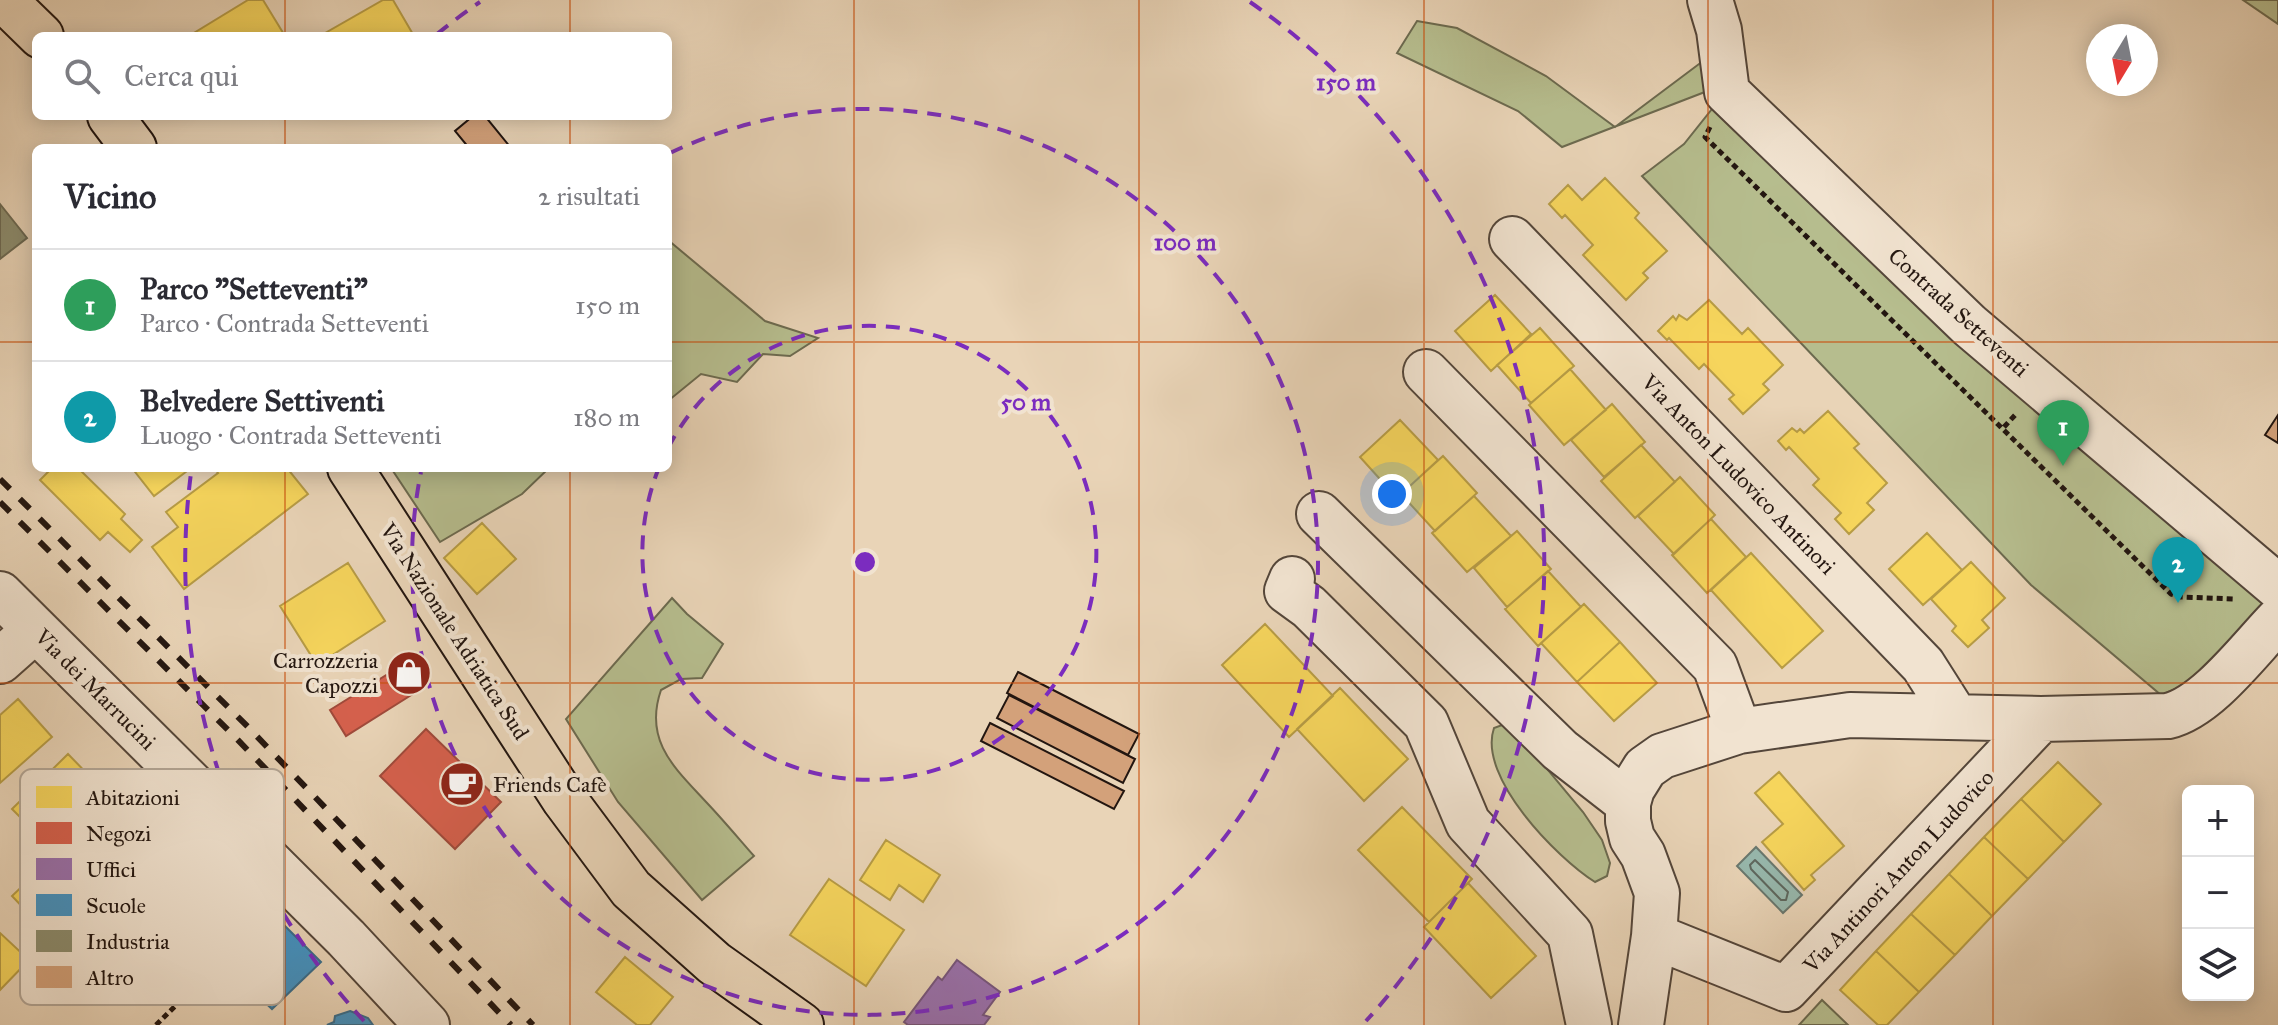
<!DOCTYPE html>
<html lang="it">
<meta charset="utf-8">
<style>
:root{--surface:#fff;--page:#f7f7f7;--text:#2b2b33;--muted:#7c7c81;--line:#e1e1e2;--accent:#b45309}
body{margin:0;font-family:"IM FELL Great Primer",serif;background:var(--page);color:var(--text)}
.controls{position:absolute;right:24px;bottom:24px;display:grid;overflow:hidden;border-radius:12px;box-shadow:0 4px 20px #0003}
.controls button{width:72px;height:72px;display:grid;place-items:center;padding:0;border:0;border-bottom:2px solid var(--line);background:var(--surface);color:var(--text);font:40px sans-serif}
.compass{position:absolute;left:2086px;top:24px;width:72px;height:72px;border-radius:50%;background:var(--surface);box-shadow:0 4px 20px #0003;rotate:190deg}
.you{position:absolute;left:1392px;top:494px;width:28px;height:28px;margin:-20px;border:6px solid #fff;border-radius:50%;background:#1a73e8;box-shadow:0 0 0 12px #1a73e833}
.badge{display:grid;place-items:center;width:52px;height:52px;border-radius:50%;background:var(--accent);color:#fff;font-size:26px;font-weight:700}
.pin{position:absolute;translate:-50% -66px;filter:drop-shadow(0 2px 4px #0008)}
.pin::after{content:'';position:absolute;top:42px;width:28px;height:24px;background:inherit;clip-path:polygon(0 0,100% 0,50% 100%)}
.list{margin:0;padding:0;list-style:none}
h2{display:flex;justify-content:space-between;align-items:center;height:104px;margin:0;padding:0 32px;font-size:34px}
h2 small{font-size:26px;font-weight:400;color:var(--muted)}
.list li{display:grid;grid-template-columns:52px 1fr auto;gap:24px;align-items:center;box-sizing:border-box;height:112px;padding:0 32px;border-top:2px solid var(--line)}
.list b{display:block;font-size:30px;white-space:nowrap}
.list p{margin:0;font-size:26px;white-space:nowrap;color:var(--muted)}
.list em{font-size:26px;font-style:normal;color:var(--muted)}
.icon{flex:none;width:44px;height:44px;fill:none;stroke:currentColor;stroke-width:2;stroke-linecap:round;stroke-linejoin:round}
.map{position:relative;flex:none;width:2278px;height:1025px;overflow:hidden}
.search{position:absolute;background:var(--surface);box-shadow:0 4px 20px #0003;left:32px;top:32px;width:640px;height:88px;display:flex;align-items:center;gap:20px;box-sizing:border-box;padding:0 28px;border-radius:12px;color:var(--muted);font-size:30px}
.panel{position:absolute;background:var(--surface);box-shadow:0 4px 20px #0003;left:32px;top:144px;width:640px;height:328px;border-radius:12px}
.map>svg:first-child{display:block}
.green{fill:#b6bd8e;stroke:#6c6a4f;stroke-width:2}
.water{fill:#97b8ad;stroke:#69776e;stroke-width:2}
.homes{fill:#f6d55c;stroke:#b79c45;stroke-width:2}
.shops{fill:#d6604d;stroke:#a04a3b;stroke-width:2}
.offices{fill:#9970ab;stroke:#76557c;stroke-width:2}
.schools{fill:#4393c3;stroke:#396e8d;stroke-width:2}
.industry{fill:#8c8c6e;stroke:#6c6952;stroke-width:2}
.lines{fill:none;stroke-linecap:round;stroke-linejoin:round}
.shore{stroke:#5d675e;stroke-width:2}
.building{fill:#d3a17a;stroke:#231610;stroke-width:2}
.minor-casing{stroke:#54463a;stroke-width:48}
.major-casing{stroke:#231610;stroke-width:48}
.path{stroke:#231610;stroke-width:5;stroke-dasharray:6 4;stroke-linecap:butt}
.minor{stroke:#f1e3d0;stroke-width:44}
.major{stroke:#e9d4b7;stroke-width:44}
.rail{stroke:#231610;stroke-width:6;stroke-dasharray:14 14;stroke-linecap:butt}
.grid{fill:none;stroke:#ca4f0d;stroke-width:2;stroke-opacity:0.55}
.ring{fill:none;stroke:#7b2cbf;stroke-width:4;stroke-dasharray:14 10}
.labels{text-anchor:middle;stroke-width:8;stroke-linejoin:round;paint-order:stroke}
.street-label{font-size:22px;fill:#231610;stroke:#f1e3d0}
.poi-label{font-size:22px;fill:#231610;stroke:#f1e3d0;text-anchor:end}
.key{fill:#f1e3d0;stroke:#b3a696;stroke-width:2}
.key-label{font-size:22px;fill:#231610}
.centre{fill:#7b2cbf;stroke:#f1e3d0;stroke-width:4}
.ring-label{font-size:24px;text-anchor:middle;font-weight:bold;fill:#7b2cbf;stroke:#f1e3d0;stroke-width:8;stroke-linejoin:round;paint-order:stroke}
</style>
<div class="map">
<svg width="2278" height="1025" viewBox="0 0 2278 1025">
<rect width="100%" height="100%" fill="#e9d4b7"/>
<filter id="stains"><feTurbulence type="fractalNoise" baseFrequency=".0025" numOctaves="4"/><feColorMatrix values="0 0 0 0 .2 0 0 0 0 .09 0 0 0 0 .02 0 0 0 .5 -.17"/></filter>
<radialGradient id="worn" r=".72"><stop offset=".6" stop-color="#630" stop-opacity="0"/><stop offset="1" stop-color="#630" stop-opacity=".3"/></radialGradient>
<path class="green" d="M2243 0H2278V24Z
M1417 21 1457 28 1546 76 1615 127 1719 49 1723 85 1562 147 1518 111 1397 53Z
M1720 99 2270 600 2185 685 2161 695 2031 585 1642 176 1684 144Z
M668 240 765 321 818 338 790 356 763 354 737 382 701 374 668 401Z
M391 468H549L522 494 440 542Z
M672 598 687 614 723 644 702 678 681 679 661 690C643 742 676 769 708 804 724 821 739 839 754 856L702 900 618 802 566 719Z
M1502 725 1513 728 1583 812 1602 840 1610 863 1607 876 1595 882C1557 858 1477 777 1494 728Z
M1822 1000 1848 1025H1799Z"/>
<path class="water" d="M1756 847 1802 895 1783 913 1737 866Z"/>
<path class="homes" d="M248 0H263L285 36H189Z
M383 0H393L414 36H320Z
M1605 178 1639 213 1635 218 1667 251 1643 273 1648 278 1626 300 1583 255 1593 245 1565 215 1562 218 1549 204 1568 185 1582 200Z
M1495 295 1531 334 1491 371 1455 331Z
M1709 300 1742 334 1748 328 1783 365 1763 384 1769 390 1743 414 1729 399 1734 395 1704 364 1699 369 1669 338 1667 340 1658 331 1673 316 1676 320 1679 315 1687 320Z
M1540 328 1574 366 1531 403 1497 365Z
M1570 369 1606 410 1564 445 1529 405Z
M1612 404 1645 442 1604 477 1571 440Z
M1828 411 1859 444 1854 448 1887 483 1867 503 1874 510 1849 534 1835 519 1841 513 1813 485 1819 479 1789 447 1786 450 1778 441 1792 428 1797 432 1800 429 1804 433Z
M1400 420 1438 460 1397 498 1360 457Z
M1641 445 1675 482 1635 518 1601 481Z
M1443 456 1477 493 1435 531 1401 494Z
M52 468H78L125 514 121 519 142 540 130 552 108 532 100 540 40 480Z
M132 468H191L154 496Z
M214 468H287L308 494 184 589 152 547 178 527 166 512 218 473Z
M1680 477 1715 515 1674 554 1638 516Z
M1474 496 1511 536 1467 572 1432 533Z
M1711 519 1746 557 1707 593 1672 555Z
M482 523 516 559 477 594 444 558Z
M1517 531 1551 569 1507 607 1474 568Z
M1927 533 1962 570 1923 605 1889 569Z
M1751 553 1823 631 1782 668 1711 590Z
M1971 562 2005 598 1982 620 1989 628 1968 647 1952 631 1956 626 1931 599Z
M348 563 385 621 317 665 280 606Z
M1548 571 1581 607 1538 646 1505 609Z
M1584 604 1620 642 1577 682 1541 643Z
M1265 624 1333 696 1289 737 1222 665Z
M1620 642 1657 683 1614 721 1577 682Z
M1340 688 1408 759 1364 801 1297 729Z
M18 699 52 737 0 783V715Z
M68 754 101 788 45 842 12 809Z
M2058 762 2101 804 2064 842 2021 799Z
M1779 772 1844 846 1811 875 1815 880 1804 890 1762 842 1783 824 1755 793Z
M2021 799 2064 842 2028 879 1984 837Z
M1402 807 1472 879 1429 922 1358 850Z
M1984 837 2028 879 1992 916 1949 874Z
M886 840 940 875 923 902 899 885 890 900 860 880Z
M52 858 90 898 50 936 12 896Z
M1949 874 1992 916 1955 955 1911 914Z
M829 879 904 930 866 986 790 935Z
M1468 883 1536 956 1491 998 1424 927Z
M1911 914 1955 955 1919 992 1876 951Z
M0 933 29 960 0 990Z
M1876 951 1919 992 1887 1025H1878L1840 990Z
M625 957 673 997 650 1025H637L596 992Z"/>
<path class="shops" d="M409 661 424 687 346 736 330 710Z
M426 729 501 802 455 849 380 776Z"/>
<path class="offices" d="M957 960 1000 992 983 1015 990 1017 984 1025H908L904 1022 938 977 942 980Z"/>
<path class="schools" d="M241 882 321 962 272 1009 193 935V932Z
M350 1011 368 1018 373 1025H327L334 1022 335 1016Z"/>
<path class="industry" d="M0 204 27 238 0 259Z"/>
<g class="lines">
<path class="shore" d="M1755 860 1788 892 1786 900H1781L1751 869 1750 865Z"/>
</g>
<path class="building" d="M473 116H485L511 148H469L455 131Z
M2278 415V443L2265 435Z
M1018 672 1139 734 1128 755 1007 693Z
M1009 695 1135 759 1123 783 997 718Z
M990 723 1124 791 1114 809 981 741Z"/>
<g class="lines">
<g class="minor-casing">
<path id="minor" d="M1710 0 1719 30 1727 92 1969 325 2278 587
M1512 239 1923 665 1956 717
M1426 372 1715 666 1739 731
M1319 514 1560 750 1628 803
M1292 579 1287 591 1309 607 1426 723 1468 823 1570 934 1589 1025
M0 594 346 938 427 1025
M0 661 35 630
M1654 936 1786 989 2041 719
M1641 1025 1654 936 1657 893 1643 855 1632 838 1628 821V803L1632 789 1645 768 1662 756 1739 731 1850 715 2041 719 2168 716C2207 707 2249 650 2278 620"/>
</g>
<g class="major-casing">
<path id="major" d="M4 0 41 36
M110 116 134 148
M350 468 564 799 631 889 714 963 801 1025"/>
</g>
<path class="path" d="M1710 127 1705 137 2171 594 2181 597 2233 599
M2004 427 2017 413
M156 1025 221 961"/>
<use href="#minor" class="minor"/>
<use href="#major" class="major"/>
<path class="rail" d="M0 479 248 727 533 1025
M0 502 237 739 511 1025"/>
</g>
<path class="grid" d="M285 0V36M570 0V36M854 0V1025M1139 0V1025M1424 0V1025M1708 0V1025M1993 0V1025M285 116V148M570 116V148M0 342H36M668 342H2278M285 468V1025M570 468V1025M0 683H2278"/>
<g class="ring">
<path d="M668 448A227 227 0 1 1 658 470"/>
<path d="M670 153A453 453 0 1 1 421 472"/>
<path d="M364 1021A680 680 0 0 1 191 473M437 34A680 680 0 0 1 480 2M1250 2A680 680 0 0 1 1366 1021"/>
</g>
<defs>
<g id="shop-disc" transform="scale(2.3)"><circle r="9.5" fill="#8f2418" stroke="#f1e3d0"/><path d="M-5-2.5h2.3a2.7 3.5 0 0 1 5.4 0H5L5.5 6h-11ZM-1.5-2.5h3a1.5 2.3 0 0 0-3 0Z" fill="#fff"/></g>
<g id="cafe-disc" transform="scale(2.3)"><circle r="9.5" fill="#8f2418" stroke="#f1e3d0"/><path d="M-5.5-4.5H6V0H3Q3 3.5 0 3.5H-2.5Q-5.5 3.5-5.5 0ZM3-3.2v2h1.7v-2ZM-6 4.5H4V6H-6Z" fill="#fff"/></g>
</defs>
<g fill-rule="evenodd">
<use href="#shop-disc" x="409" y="673"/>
<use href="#cafe-disc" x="462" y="784"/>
</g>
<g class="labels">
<g class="street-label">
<text transform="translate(1959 312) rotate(42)" y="8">Contrada Setteventi</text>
<text transform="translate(1739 474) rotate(46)" y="8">Via Anton Ludovico Antinori</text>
<text transform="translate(455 631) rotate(57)" y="8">Via Nazionale Adriatica Sud</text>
<text transform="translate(96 689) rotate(45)" y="8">Via dei Marrucini</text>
<text transform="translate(1898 871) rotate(-47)" y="8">Via Antinori Anton Ludovico</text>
</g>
<g class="poi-label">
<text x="378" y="668">Carrozzeria<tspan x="378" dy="25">Capozzi</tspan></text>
<text x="493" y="792" text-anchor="start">Friends Cafè</text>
</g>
</g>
<rect x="20" y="769" width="264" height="236" rx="12" class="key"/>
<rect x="36" y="786" width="36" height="22" fill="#f6d55c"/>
<rect x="36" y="822" width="36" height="22" fill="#d6604d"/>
<rect x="36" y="858" width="36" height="22" fill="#9970ab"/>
<rect x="36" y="894" width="36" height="22" fill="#4393c3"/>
<rect x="36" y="930" width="36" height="22" fill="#8c8c6e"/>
<rect x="36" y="966" width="36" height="22" fill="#d3a17a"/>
<g class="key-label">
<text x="86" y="805">Abitazioni</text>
<text x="86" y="841">Negozi</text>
<text x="86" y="877">Uffici</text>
<text x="86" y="913">Scuole</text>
<text x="86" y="949">Industria</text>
<text x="86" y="985">Altro</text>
</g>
<circle cx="865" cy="562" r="12" class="centre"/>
<g class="ring-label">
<text x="1346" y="90">150 m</text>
<text x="1185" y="250">100 m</text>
<text x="1026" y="410">50 m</text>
</g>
<rect width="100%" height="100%" filter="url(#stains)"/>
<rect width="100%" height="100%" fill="url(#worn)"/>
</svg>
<div class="controls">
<button>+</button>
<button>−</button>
<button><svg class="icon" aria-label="layers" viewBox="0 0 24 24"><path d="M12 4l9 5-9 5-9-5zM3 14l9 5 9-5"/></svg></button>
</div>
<svg class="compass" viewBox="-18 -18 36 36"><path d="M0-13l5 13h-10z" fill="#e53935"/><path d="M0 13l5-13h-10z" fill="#7c7c81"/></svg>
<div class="you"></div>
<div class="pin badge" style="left:2063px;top:466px;background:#2e9e5b">1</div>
<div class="pin badge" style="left:2178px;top:603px;background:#0f9aa8">2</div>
<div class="search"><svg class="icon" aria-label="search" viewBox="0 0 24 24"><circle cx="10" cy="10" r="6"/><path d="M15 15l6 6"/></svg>Cerca qui</div>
<section class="panel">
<h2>Vicino<small>2 risultati</small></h2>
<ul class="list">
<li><span class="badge" style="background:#2e9e5b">1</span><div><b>Parco &quot;Setteventi&quot;</b><p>Parco · Contrada Setteventi</p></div><em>150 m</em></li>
<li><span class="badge" style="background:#0f9aa8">2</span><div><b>Belvedere Settiventi</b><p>Luogo · Contrada Setteventi</p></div><em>180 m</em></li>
</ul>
</section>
</div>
